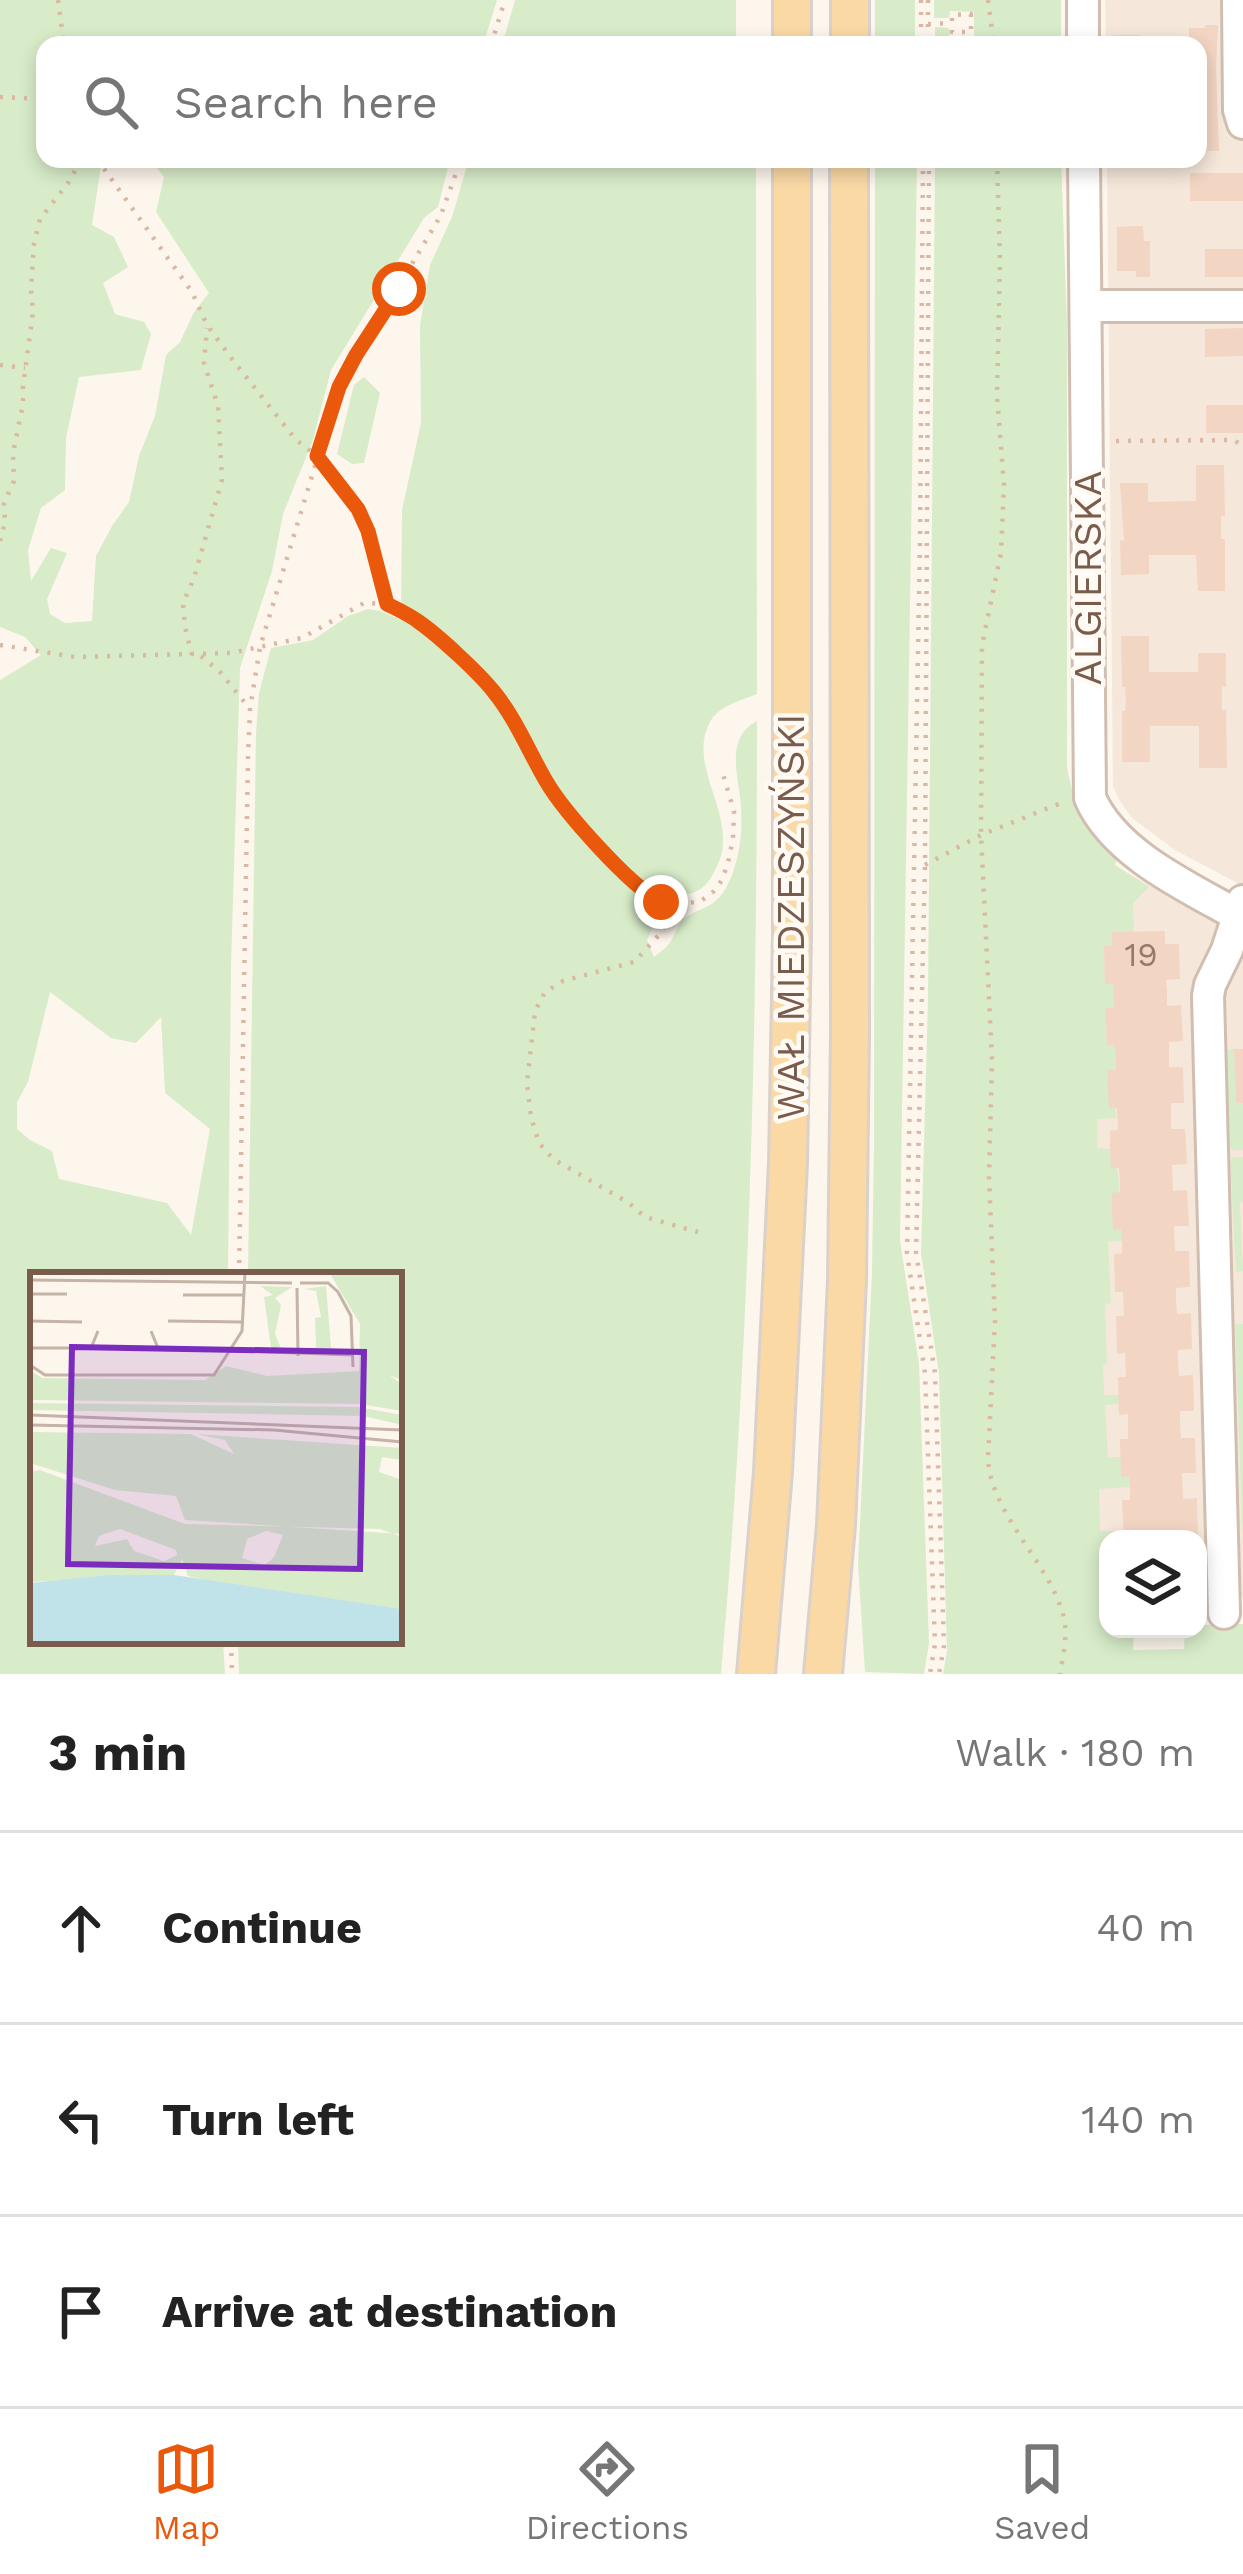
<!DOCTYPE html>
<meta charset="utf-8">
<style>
:root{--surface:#fff;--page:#f6f6f6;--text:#222;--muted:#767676;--line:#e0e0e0;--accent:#ea580c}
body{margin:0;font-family:"Work Sans",sans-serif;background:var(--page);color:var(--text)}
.controls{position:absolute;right:36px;bottom:36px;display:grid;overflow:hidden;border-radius:24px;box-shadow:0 6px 18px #0003}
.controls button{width:108px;height:108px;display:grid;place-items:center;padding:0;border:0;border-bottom:3px solid var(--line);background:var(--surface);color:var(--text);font:60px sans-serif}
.stop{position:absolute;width:36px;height:36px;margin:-27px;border:9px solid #ea580c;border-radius:50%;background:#fff}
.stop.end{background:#ea580c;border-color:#fff;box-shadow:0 3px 12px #0008}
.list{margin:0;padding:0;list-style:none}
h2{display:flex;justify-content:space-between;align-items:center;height:156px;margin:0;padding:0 48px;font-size:51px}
h2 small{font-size:39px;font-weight:400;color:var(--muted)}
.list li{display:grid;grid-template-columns:78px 1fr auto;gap:36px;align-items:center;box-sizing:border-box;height:192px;padding:0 48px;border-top:3px solid var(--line)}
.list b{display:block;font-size:45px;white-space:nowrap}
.list em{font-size:39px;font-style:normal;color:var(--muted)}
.icon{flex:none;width:66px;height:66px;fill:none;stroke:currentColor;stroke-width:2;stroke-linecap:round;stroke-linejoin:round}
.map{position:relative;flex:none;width:1243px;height:1674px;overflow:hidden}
.search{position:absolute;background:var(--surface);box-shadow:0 6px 18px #0003;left:36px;right:36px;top:36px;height:132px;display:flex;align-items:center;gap:30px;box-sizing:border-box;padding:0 42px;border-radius:24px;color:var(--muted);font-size:45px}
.sheet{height:732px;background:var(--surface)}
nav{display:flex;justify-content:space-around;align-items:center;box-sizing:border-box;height:168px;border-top:3px solid var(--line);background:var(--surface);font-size:33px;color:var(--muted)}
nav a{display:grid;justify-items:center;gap:6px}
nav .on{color:var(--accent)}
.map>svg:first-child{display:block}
.residential{fill:#f5e8da}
.green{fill:#d8ecc9;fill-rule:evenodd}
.building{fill:#f3d5c3}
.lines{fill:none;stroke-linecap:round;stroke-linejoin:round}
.minor-casing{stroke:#d1beb0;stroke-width:36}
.major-casing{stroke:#dad1cd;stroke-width:42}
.path{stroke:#d9b8a5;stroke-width:4.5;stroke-dasharray:3 9;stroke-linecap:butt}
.minor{stroke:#fff;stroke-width:30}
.major{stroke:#fbd9a5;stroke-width:36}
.route{stroke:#ea580c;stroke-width:15}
.labels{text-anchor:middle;stroke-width:9;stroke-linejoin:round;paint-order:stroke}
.number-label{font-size:33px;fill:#987a6a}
.street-label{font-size:39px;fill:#7a5c4d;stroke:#fffaf3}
.inset-road{fill:none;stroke:#c5b3a7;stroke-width:3}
.view{fill:#7b2cbf;fill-opacity:0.15;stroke:#7b2cbf;stroke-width:6}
.inset-edge{fill:none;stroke:#7a5c4d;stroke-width:6}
</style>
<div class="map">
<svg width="1243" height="1674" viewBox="0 0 1243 1674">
<rect width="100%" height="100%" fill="#fdf6ec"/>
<path class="residential" d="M1105 0H1243V886L1175 850 1132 818 1120 801 1113 786 1107 159H1198V45H1106Z
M1114 865 1243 939V1598L1236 1592 1210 1594 1198 1601V1539H1108V1567L1061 1459 1068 1196Z"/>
<path class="green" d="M0 0H497L483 45H45V159H102L92 225 114 237 128 267 103 283 115 314 144 322 151 334 141 370 79 377 66 438 65 490 41 508 28 550 31 581 51 548 67 553 47 599 50 614 65 623 92 621 96 556 112 526 129 502 139 456 155 416 166 355 180 342 194 312 209 293 156 212 164 177 150 159H450L438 207 424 218 331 370 313 440 283 514 272 571 240 668 231 966 228 1275H33V1641H223L225 1674H0V680L41 655 25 637 0 627ZM50 992 111 1038 136 1043 161 1017 165 1093 210 1129 191 1235 167 1203 59 1179 52 1151 30 1140 17 1129V1102L28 1082Z
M515 0H736V45H502Z
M875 0H915V45H875Z
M934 0H1061V45H935V27L949 28 950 36H974V12L950 11 949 18H934Z
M469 159H756L757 694C740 701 717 706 709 724 687 767 739 818 718 864 705 893 697 893 667 898L647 940 654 957C658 953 664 950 668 945 674 938 676 927 682 921 695 907 712 912 726 888 739 864 743 833 741 806 739 778 724 738 757 721 757 1040 749 1357 721 1674H239L238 1641H399V1275H248L256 733 259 693 271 648 313 640 348 616 368 609 380 611 401 620 402 510 421 423 420 326 430 265 452 217Z
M875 159H917L900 1241 919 1364 929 1643 924 1674 865 1672 858 1564 872 1273 874 1143Z
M935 159H1061L1067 322V767C1075 809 1085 829 1117 859L1115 865 1149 887 1133 903 1134 932H1112V946L1104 947 1105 983H1113L1114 1008 1105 1009 1107 1044 1115 1045 1116 1069 1108 1070 1117 1118 1097 1119V1148L1110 1149C1124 1179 1119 1198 1113 1229H1121L1122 1241 1108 1242 1111 1303 1105 1304 1107 1364 1103 1365 1104 1395H1119V1404L1105 1405 1108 1457H1121V1476H1130V1487L1099 1489 1100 1531H1123L1124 1538 1108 1539V1629H1134L1133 1650 1184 1649 1185 1629H1198V1625L1243 1624V1674H943L947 1651 939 1374 921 1253 928 998Z
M364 377 380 393 364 463 352 464 337 454 354 385Z
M1234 1049 1236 1102 1243 1103V1150H1232L1230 1146 1226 1050Z
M1233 1157H1243V1202L1240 1203 1243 1271 1236 1272 1230 1160Z
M1235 1324H1243V1546Z"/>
<path class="building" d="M1205 25H1218L1216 68 1219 151H1198V45H1189V28H1205Z
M1113 35H1141V45H1113Z
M1190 173H1243V201H1190Z
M1133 226H1143L1144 241H1150V277H1136V271H1117V227Z
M1205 249H1243V277H1205Z
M1243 328V356L1205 357V329Z
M1206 405H1243V433H1206Z
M1196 465H1224L1225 516H1221V539H1225V591H1198L1196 555H1149V574L1121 575 1120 540 1124 541 1120 483H1148V502L1196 501Z
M1121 636H1149V672H1198V653H1226V687L1222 686V710H1226L1227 768H1199V726H1150V762H1122V711H1125L1126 699 1125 687H1122Z
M1165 931V944H1179L1180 979 1166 980 1167 992V1006L1181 1005 1183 1041 1169 1042V1067H1183L1184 1103H1171V1129H1185L1187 1164 1172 1165 1173 1191 1187 1190 1189 1226H1174L1175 1251H1189L1190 1287 1176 1288V1300L1177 1314 1191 1313 1192 1349 1178 1350V1362L1179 1376 1193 1375 1194 1411H1180V1424L1181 1438H1195L1196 1473H1182L1183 1499 1197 1498 1198 1534H1184V1539H1131L1124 1538 1122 1500H1130V1476L1121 1477 1120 1439H1128V1414L1119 1415 1118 1377H1126L1125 1353 1117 1354 1116 1316H1124L1123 1292H1115L1114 1254 1122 1253V1241L1121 1229 1113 1230 1112 1210V1193L1120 1192V1179L1119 1168H1111L1110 1149V1131L1118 1130 1117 1108H1109L1107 1070 1116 1069 1115 1045H1107L1105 1008H1114L1113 983 1105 984 1104 946H1112V932Z
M1234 1049H1243V1103H1236Z"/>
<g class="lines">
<g class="minor-casing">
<path id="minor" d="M1083 0V45
M1238 0 1239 110 1243 123
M1084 159 1090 798C1115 855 1190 888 1243 918
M1086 306H1243
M1224 1613 1208 996 1210 985 1227 950 1243 901"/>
</g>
<g class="major-casing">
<path id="major" d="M792 45V0
M850 45V0
M756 1674 773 1472 788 1163 792 936V159
M823 1674 836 1525 847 1280 850 1034 849 159"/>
</g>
<path class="path" d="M58 0 64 45
M921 0V45
M928 0V45
M988 0 994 45
M971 14V32H952V15Z
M928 24 952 23
M491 45 505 0
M0 97 45 99
M97 159 192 292 207 325 232 359 296 440 317 456 331 477 349 495 367 531 387 604
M923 159 920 542 907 1253 925 1373 935 1644 930 1674
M929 159 925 865 916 1252 935 1373 944 1646 939 1674
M997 159 1000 262 997 396 1004 485 1001 553 982 645 981 835 992 1060 989 1177 995 1321 988 1459C991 1515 1052 1566 1064 1618 1068 1636 1063 1656 1060 1674
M0 365 25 368
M1116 441 1234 440 1243 446
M0 541 5 523 4 503 14 481 13 453 23 404V386L33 312 31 289 34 244 40 219 68 183 82 159
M0 645 75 657 231 653 302 638 364 603 387 604 419 622 493 690 511 716 547 784 563 807 647 895 676 905 701 901 713 892 722 880 728 863 733 838 734 811 722 771
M192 655 185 627 183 603 194 578 222 480 218 406 204 363 207 328
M201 656 220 672 250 709
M925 865 981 835 1061 803
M676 905 660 934 634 962 563 981 545 992 535 1011 527 1083 531 1117 539 1143 553 1159 629 1203 645 1217 698 1232
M239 1275 248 758 250 709 260 647 339 387 441 215 461 159
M231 1641 232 1674"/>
<use href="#minor" class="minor"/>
<use href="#major" class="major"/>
</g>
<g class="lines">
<path class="route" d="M399 289 356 355 339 387 317 456 358 509 368 531 387 604C397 609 410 615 419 622 439 636 479 673 494 692 516 719 529 752 546 781 564 812 630 886 661 902"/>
</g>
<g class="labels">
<g class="number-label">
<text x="1141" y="966">19</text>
</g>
<g class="street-label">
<text transform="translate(1087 578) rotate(-90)" y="14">ALGIERSKA</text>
<text transform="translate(790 917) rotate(-90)" y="14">WAŁ MIEDZESZYŃSKI</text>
</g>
</g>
<g transform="translate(30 1272)">
<rect width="372" height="372" fill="#fdf6ec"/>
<path d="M299 0H372V108L359 103 372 112V139L329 132 0 128V98L12 106 175 108 196 94 237 104 329 99 330 52ZM230 14 262 15 245 26 251 33 245 62 252 79 264 80 234 79 241 76 234 25 243 23ZM296 14 301 75 312 80H273L286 75 285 46 291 45 286 19 274 17ZM0 131 328 135 372 143V153L334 144 0 138ZM0 160 161 162 204 182 195 168 166 162 372 176V188L352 185 349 200 372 208V262L155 248 146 224 85 218 0 191ZM10 198 155 252 350 257 372 265V337L187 311 158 304 152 287 144 303 0 310V200ZM90 257 146 278 147 283 134 289 104 279 97 267 65 274 69 264ZM236 259 253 263 244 285 235 293 212 286 217 267Z" fill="#d8ecc9" fill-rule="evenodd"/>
<path d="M80 303H144L372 337V372H0V311Z" fill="#bfe3e8"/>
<path class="inset-road" d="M0 8 262 11M270 11H298L308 20 321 44 323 95M267 16 268 84M0 22H37M153 23H214M0 49 52 50M138 49 214 50M121 59 128 76 323 83M0 76H61L68 59M0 93 15 103H184L212 59 215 0M0 143 372 158M0 153 244 158 372 170"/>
<path class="view" d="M42 75 334 80 330 297 38 292Z"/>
<rect width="372" height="372" class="inset-edge"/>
</g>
</svg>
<div class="controls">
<button><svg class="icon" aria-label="layers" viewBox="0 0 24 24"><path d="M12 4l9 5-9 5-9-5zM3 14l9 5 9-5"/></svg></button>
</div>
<div class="stop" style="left:399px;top:289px"></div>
<div class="stop end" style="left:661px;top:902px"></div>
<div class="search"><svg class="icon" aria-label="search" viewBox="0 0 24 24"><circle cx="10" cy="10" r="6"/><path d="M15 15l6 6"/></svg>Search here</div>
</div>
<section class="sheet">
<h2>3 min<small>Walk · 180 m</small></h2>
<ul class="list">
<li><svg class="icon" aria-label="ahead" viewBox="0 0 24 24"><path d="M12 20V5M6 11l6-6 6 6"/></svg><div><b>Continue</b></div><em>40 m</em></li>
<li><svg class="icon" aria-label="left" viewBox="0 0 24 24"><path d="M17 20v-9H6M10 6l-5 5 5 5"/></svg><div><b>Turn left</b></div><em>140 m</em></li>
<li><svg class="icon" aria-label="arrive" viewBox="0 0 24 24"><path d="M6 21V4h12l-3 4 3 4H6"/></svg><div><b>Arrive at destination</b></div></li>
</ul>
</section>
<nav>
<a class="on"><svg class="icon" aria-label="map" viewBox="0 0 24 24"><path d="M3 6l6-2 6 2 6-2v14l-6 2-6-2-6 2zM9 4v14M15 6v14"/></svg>Map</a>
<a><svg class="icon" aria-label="directions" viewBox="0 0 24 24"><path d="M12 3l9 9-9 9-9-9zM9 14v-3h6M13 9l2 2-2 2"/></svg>Directions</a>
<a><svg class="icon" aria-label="saved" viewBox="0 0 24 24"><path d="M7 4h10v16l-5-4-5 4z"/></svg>Saved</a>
</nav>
